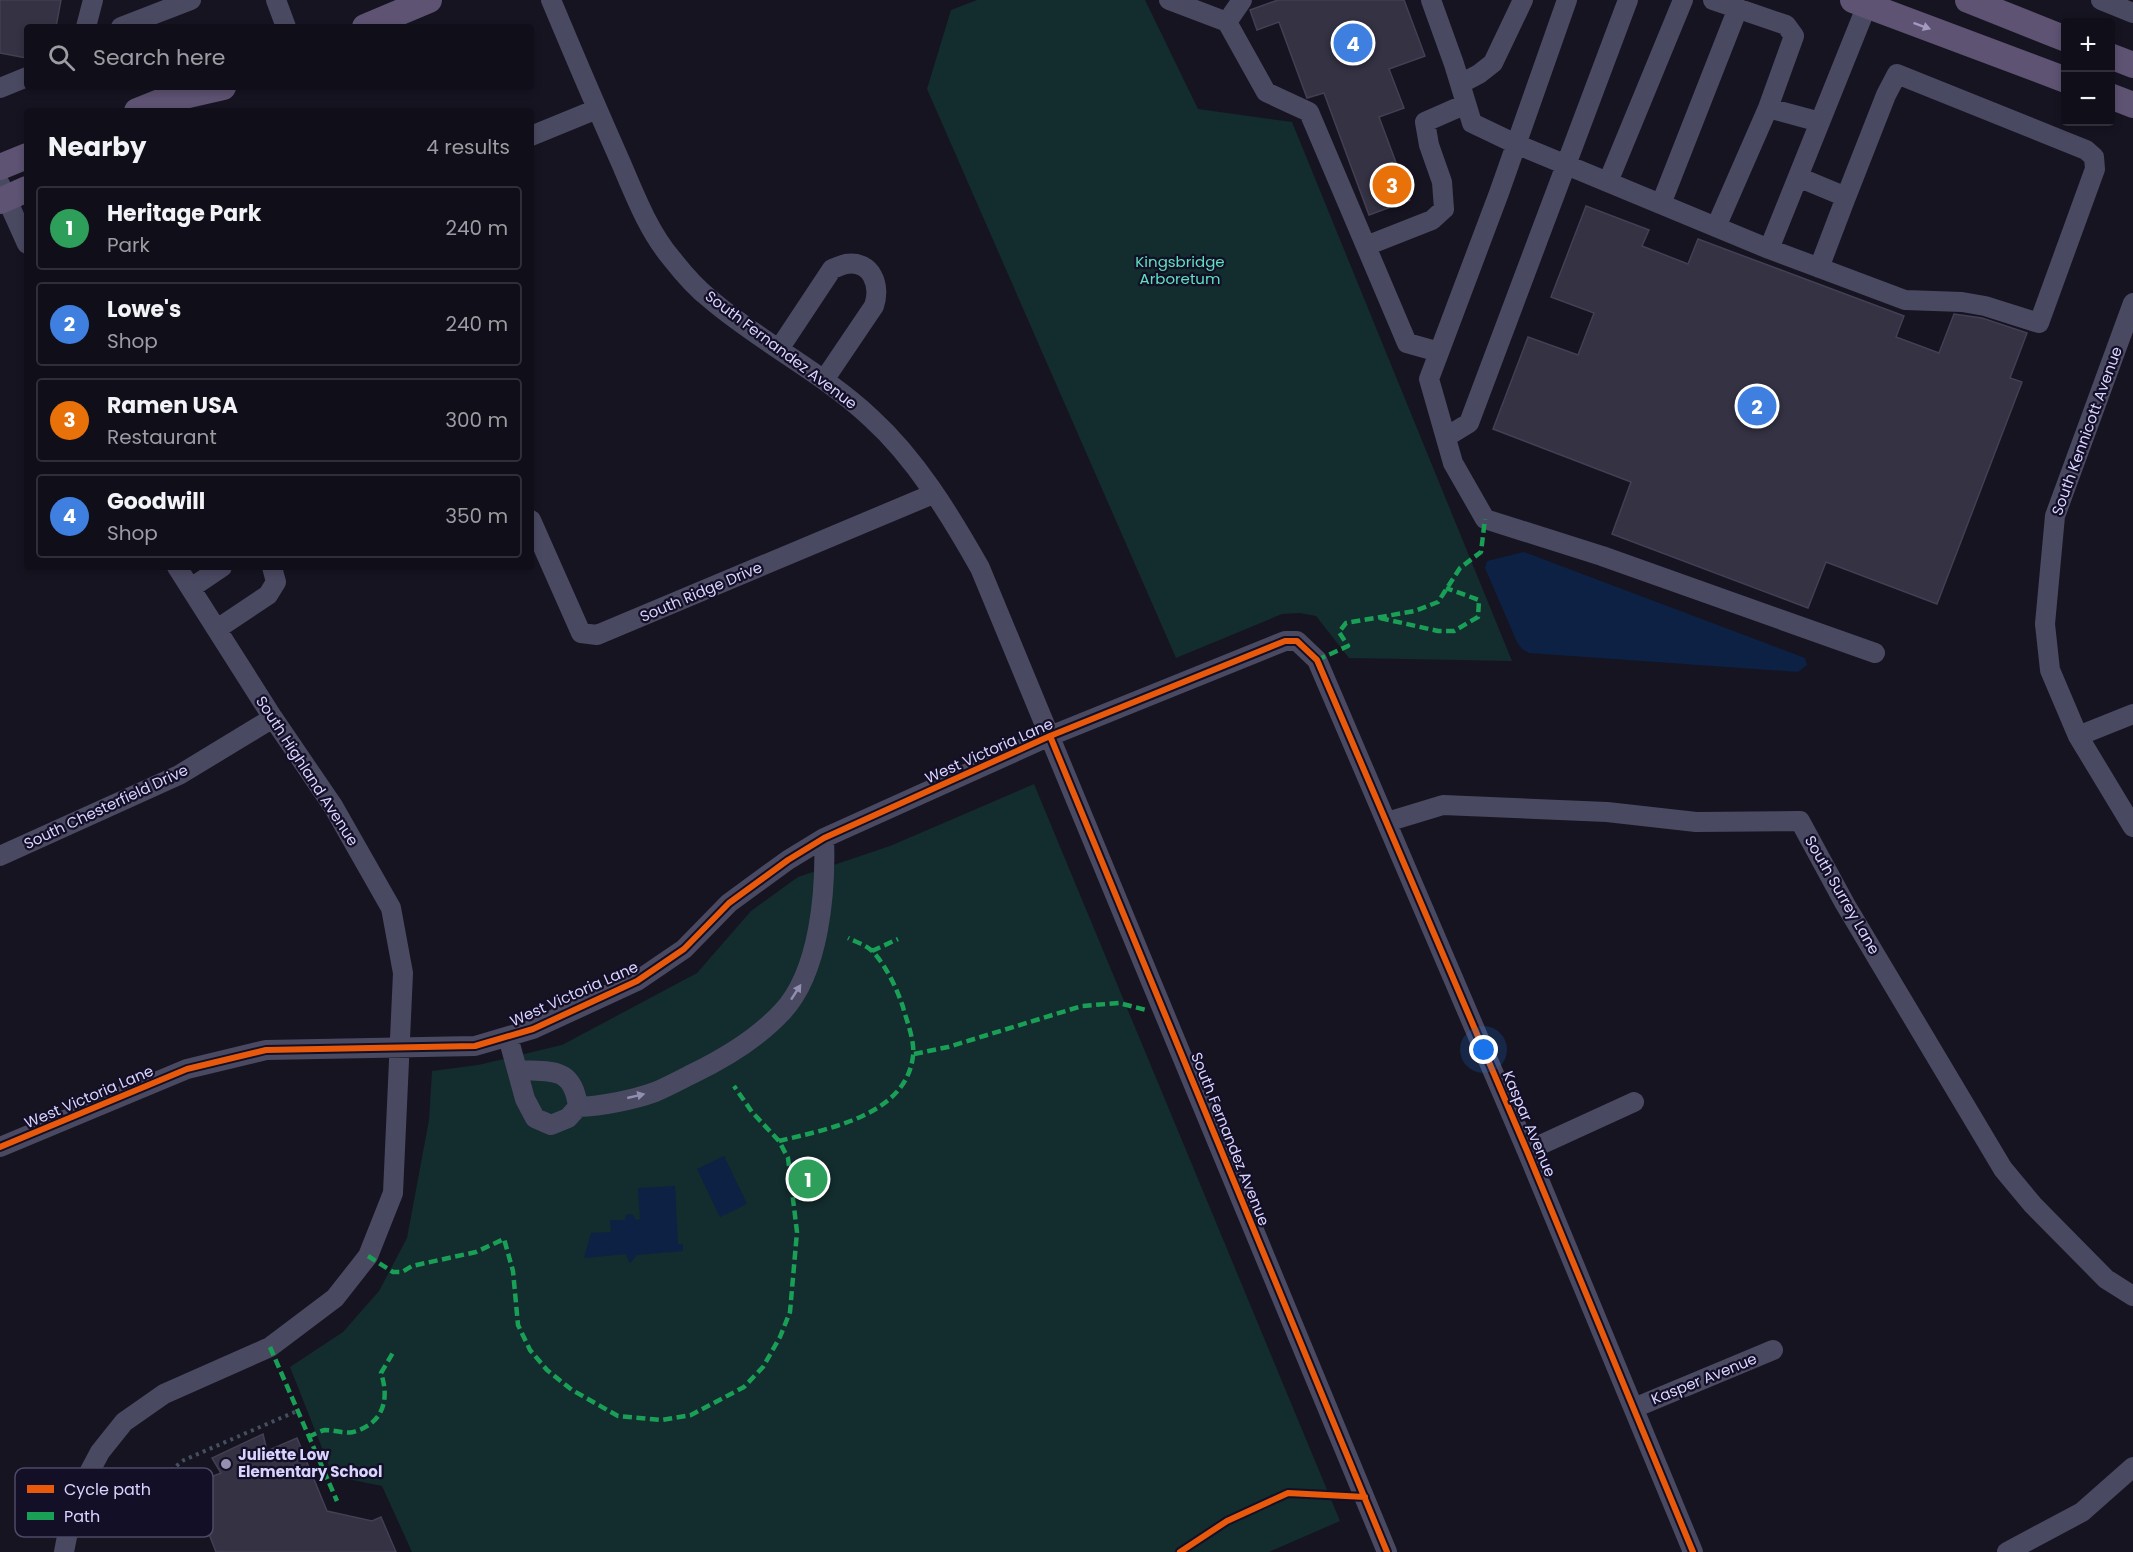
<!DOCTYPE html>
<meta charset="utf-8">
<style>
:root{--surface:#100f19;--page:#1e1d26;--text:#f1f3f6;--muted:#9c9ca2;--line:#302f38;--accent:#9591b1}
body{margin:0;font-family:Poppins,sans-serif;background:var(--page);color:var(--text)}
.controls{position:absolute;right:18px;top:18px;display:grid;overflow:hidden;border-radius:6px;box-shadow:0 3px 9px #0003}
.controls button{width:54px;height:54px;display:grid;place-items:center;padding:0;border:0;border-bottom:2px solid var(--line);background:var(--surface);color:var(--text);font:30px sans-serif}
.you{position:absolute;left:1484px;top:1050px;width:21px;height:21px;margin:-15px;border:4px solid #fff;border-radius:50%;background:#1a73e8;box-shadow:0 0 0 9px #1a73e833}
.badge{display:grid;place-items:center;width:39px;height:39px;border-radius:50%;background:var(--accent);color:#fff;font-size:20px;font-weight:700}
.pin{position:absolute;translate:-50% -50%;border:3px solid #fff;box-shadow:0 2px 6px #0006}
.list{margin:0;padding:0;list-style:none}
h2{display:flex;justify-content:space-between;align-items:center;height:78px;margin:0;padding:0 24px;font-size:26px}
h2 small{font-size:20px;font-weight:400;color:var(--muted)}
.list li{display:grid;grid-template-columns:39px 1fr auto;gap:18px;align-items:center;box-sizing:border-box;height:84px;margin:0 12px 12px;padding:0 12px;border:2px solid var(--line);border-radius:6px}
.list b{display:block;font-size:22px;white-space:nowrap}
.list p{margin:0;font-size:20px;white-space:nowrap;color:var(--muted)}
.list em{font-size:20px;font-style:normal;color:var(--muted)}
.icon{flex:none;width:33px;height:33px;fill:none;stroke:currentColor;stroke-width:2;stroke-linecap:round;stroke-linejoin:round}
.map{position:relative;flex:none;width:2133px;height:1552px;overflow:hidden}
.search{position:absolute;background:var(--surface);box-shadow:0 3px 9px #0003;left:24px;top:24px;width:510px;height:66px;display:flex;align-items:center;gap:15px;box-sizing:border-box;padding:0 21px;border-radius:6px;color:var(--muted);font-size:22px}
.panel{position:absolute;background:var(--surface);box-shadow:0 3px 9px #0003;left:24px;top:108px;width:510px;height:462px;border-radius:6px}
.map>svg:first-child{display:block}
.green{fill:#132c2d}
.water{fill:#0d2144}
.building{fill:#343243;stroke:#433f54;stroke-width:1.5}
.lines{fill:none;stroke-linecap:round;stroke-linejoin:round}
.path{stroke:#44505f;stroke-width:4;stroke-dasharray:3 4.5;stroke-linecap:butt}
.minor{stroke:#4a4962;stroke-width:20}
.major{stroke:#5e5373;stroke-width:26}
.quiet{stroke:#1a9f57;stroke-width:4.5;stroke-dasharray:9 4.5;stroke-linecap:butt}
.cycleway-casing{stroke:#130f26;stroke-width:10}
.cycleway{stroke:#e8590c;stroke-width:6}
.oneway{fill:#a29ac0}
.oneway2{fill:#928eb0}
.poi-dot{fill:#9591b1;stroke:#130f26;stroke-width:2}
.labels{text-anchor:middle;stroke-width:4.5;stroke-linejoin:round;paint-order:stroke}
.park-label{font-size:15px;fill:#5fe0c0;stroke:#130f26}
.street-label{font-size:15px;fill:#d9d4ff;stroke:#130f26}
.poi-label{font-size:15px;font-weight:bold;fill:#d9d4ff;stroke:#130f26;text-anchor:start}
.key{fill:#130f26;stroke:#4e4a67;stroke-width:1.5}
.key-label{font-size:16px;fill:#d9d4ff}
</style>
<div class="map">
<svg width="2133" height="1552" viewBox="0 0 2133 1552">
<rect width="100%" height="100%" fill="#161421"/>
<path class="green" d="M977 0H1145L1198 109 1292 122 1512 661 1349 658 1316 616 1300 613 1282 614 1176 658 927 89 951 10Z
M1034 784 1340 1521 1269 1552H412L382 1486 333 1476 290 1367 343 1332 379 1291 407 1238 429 1120 432 1071 478 1065 562 1045 697 973 751 911 798 877 890 846Z"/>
<path class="water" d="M1524 552 1805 658 1807 665 1798 672 1529 653 1522 649 1517 642 1485 568 1487 561Z
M724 1156 747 1204 720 1217 697 1169Z
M675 1186 678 1244H683V1251L637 1255 630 1263 627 1258 626 1254 584 1258 591 1233 611 1232 610 1220H625L626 1215 630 1214 633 1215 636 1220 640 1219 638 1188Z"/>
<path class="building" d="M0 0H61L56 27H27V58L0 53Z
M1278 0H1404L1425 56 1389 69 1404 108 1379 117 1410 200 1369 215 1324 93 1307 98 1279 22 1257 30 1250 10Z
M1586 206 1649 230 1642 246 1688 264 1698 239 1904 316 1896 337 1939 353 1954 314 1982 318 2027 333 2010 378 2022 382 1937 604 1826 562 1808 608 1612 534 1631 482 1493 429 1528 337 1578 355 1594 313 1551 297Z
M263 1434 267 1451 297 1438 327 1511 372 1521 381 1517 396 1552H216L190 1485 221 1473 212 1458Z"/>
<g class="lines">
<path class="path" d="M147 1489 184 1460 297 1411"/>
<path class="minor" d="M276 0 286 27
M551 0C574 55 597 109 621 163 635 196 649 232 672 259 683 273 696 288 710 299 760 342 822 372 871 418 916 459 950 515 980 568L1387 1552
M1169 0 1227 22 1266 92 1309 112 1407 343 1439 352
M1431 0 1454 64 1472 123 1516 144 1769 249 1905 300 1962 302 1985 306 2039 323 2095 169 2094 157 2086 150 1897 74 1886 95 1846 197
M1567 0 1499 193 1429 379 1453 463 1485 519 1602 556 1875 653
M1713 0 1786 25 1794 36 1768 108
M2101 0 2133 13
M1227 22 1242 0
M86 27 93 0
M121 27 191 0
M1460 84 1479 74 1493 63 1523 0
M0 88 27 77
M531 136 597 109
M1798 177 1846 197 1819 268
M1608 182 1683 0
M0 184 27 244
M1661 204 1738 8
M1716 227 1768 108 1820 122
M1366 246 1432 220 1444 209 1442 182 1429 145 1425 122 1466 104
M1769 249 1869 0
M2133 303 2055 516 2045 624 2050 670 2078 736 2133 827
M779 349 832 269C837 267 842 265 846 264 872 260 881 286 874 306L824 380
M1446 437 1469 423 1628 0
M531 520 581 633 597 635 933 494
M191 588 222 567
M217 629 268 595 276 582 272 567
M2078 736 2133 714
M1387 822 1443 805 1607 812 1696 822 1800 821 1845 904 2003 1169 2033 1205 2106 1279 2133 1296
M0 856 179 775 273 718
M508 1037 525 1099 535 1118 551 1125 568 1118 578 1107C573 1066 552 1072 518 1070
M578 1107C602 1106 633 1100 655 1092 667 1087 680 1080 692 1074 725 1058 757 1039 782 1012 820 972 826 890 824 838
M0 1147 187 1069 266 1050 475 1046 533 1029 637 981 684 949 729 903 788 860 824 838 1050 736 1285 641H1297L1317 660 1527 1151 1693 1552
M1527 1151 1634 1102
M1634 1408 1773 1350
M64 1552 74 1501 100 1452 124 1422 164 1394 270 1347 335 1298 368 1256 393 1193 403 973 391 908 333 806 273 718 177 567
M2007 1552 2082 1512 2133 1467"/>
<path class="major" d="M1853 0 2066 80
M1968 0 2066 39
M365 27 429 0
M2110 56 2133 65
M2110 96 2133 105
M137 111 162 101 223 87
M0 167 27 156
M0 201 27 189"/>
<path class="quiet" d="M1380 618 1438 631H1454L1478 617 1479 600 1446 588
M1317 660 1348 646 1339 632 1346 623 1415 611 1438 602 1460 568 1481 552 1485 519
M872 951 898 939
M914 1054 948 1047 1082 1006 1119 1003 1146 1010
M779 1141C827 1129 906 1116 913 1056 915 1041 907 1022 903 1007 897 989 886 965 872 951 866 945 856 942 848 938
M368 1256 393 1272H402L412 1266 476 1252 504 1239 513 1271 518 1325 530 1350 547 1370 572 1390 618 1416 662 1420 691 1415 744 1387 763 1367 780 1337 790 1312 797 1232 788 1158 779 1141 752 1112 734 1086
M270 1347 337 1501
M308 1437C313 1435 320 1431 325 1430 335 1430 344 1434 353 1432 383 1424 390 1400 381 1373L394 1351"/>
<g class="cycleway-casing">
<path id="cycleway" d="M1050 736 1387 1552
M0 1147 187 1069 266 1050 475 1046 533 1029 637 981 684 949 729 903 788 860 824 838 1050 736 1285 641H1297L1317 660 1527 1151 1693 1552
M1180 1552 1227 1521 1288 1493 1365 1497"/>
</g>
<use href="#cycleway" class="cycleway"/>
</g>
<defs><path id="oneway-solid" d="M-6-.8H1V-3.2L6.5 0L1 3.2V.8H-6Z" transform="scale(1.5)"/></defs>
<use class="oneway" href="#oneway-solid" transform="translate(1922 26) rotate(20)"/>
<g class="oneway2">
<use href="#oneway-solid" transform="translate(796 992) rotate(-57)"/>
<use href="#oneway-solid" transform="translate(636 1096) rotate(-13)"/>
</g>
<circle class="poi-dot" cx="226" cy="1464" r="6"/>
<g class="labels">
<g class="park-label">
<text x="1180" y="267">Kingsbridge<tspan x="1180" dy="17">Arboretum</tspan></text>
</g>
<g class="street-label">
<text transform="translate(781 350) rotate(37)" y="5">South Fernandez Avenue</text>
<text transform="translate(2087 431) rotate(-70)" y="5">South Kennicott Avenue</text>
<text transform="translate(701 592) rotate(-23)" y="5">South Ridge Drive</text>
<text transform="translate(989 751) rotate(-24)" y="5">West Victoria Lane</text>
<text transform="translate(307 771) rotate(57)" y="5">South Highland Avenue</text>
<text transform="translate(106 807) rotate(-25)" y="5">South Chesterfield Drive</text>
<text transform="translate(1842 895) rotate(60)" y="5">South Surrey Lane</text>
<text transform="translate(574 994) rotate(-24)" y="5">West Victoria Lane</text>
<text transform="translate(89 1097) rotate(-23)" y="5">West Victoria Lane</text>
<text transform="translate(1529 1124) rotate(67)" y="5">Kaspar Avenue</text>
<text transform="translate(1230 1139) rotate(68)" y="5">South Fernandez Avenue</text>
<text transform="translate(1704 1379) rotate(-22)" y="5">Kasper Avenue</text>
</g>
<g class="poi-label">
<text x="238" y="1460">Juliette Low<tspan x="238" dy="17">Elementary School</tspan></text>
</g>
</g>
<rect x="15" y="1468" width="198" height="69" rx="9" class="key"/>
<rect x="27" y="1485" width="27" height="8" fill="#e8590c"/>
<rect x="27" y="1512" width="27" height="8" fill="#1a9f57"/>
<g class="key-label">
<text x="64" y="1495">Cycle path</text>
<text x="64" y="1522">Path</text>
</g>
</svg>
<div class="controls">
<button>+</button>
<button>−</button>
</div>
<div class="you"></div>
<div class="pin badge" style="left:808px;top:1179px;background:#2e9e5b">1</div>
<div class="pin badge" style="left:1757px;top:406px;background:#3f7fe0">2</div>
<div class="pin badge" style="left:1392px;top:185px;background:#e8710a">3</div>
<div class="pin badge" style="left:1353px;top:43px;background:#3f7fe0">4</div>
<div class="search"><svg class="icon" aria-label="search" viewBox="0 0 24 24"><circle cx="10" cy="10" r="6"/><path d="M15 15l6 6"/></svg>Search here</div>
<section class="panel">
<h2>Nearby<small>4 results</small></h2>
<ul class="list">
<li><span class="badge" style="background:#2e9e5b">1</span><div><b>Heritage Park</b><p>Park</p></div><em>240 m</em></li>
<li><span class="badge" style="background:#3f7fe0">2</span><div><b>Lowe's</b><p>Shop</p></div><em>240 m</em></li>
<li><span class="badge" style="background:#e8710a">3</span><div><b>Ramen USA</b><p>Restaurant</p></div><em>300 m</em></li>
<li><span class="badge" style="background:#3f7fe0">4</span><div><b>Goodwill</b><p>Shop</p></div><em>350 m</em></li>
</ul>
</section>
</div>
